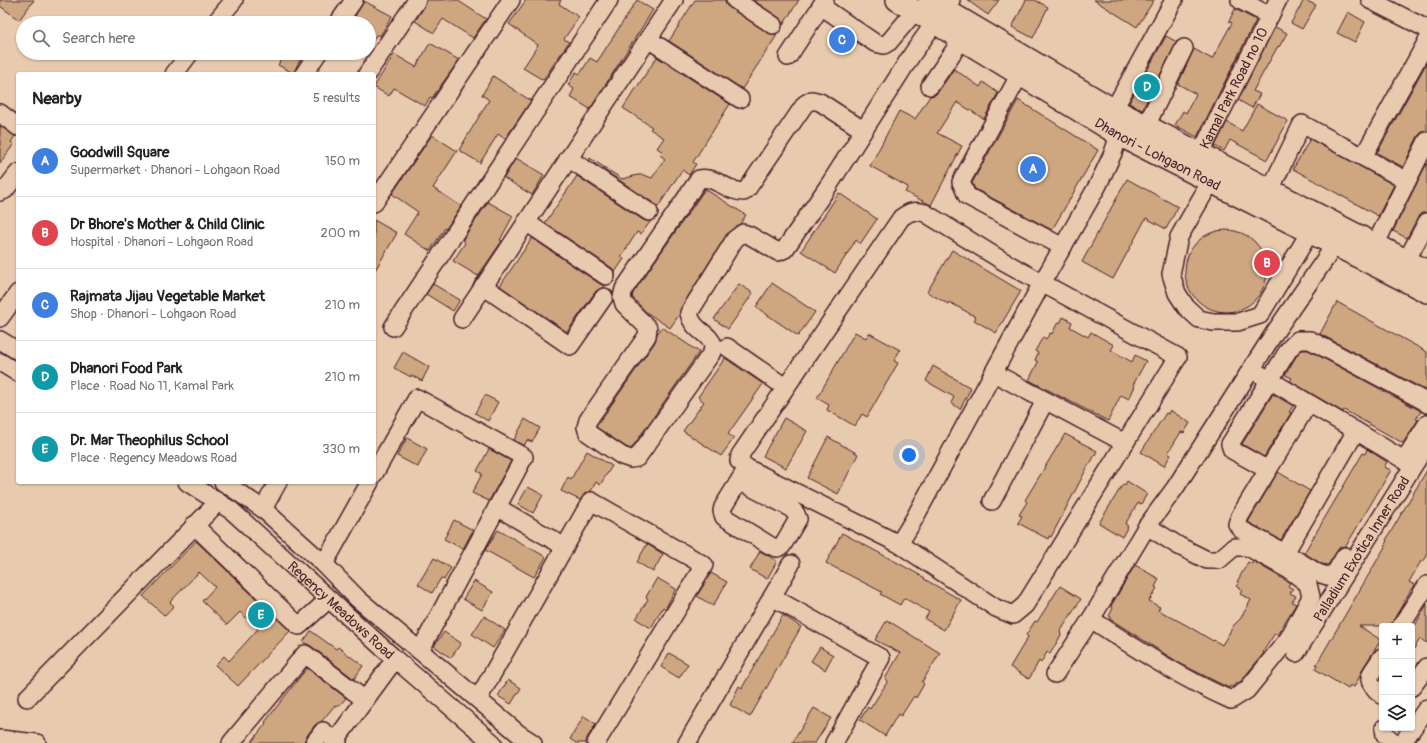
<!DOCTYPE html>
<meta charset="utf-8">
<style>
:root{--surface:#fff;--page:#f6f6f6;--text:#202124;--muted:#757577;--line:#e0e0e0;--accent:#b45309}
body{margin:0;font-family:Pangolin,sans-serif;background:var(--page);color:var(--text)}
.controls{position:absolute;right:12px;bottom:12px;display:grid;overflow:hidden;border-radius:4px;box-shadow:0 1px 3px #0004}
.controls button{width:36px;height:36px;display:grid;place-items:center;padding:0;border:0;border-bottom:1px solid var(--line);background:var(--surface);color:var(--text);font:20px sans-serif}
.you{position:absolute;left:909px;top:455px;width:14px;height:14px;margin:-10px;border:3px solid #fff;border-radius:50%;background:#1a73e8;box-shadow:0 0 0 6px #1a73e833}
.badge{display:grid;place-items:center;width:26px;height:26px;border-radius:50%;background:var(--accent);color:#fff;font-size:13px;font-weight:700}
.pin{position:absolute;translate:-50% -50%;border:2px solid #fff;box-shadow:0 1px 4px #0006}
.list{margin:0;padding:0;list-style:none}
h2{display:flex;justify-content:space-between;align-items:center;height:52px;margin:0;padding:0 16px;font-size:17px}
h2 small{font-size:13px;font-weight:400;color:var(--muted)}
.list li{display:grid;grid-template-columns:26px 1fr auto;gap:12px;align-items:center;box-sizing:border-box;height:72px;padding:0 16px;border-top:1px solid var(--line)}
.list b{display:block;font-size:15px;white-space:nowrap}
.list p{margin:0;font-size:13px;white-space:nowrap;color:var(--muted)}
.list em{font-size:13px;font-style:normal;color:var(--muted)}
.icon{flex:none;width:22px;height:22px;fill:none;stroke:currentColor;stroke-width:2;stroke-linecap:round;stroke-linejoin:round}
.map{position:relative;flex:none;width:1427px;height:743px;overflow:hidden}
.search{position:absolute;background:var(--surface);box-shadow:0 1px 3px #0004;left:16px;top:16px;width:360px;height:44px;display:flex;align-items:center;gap:10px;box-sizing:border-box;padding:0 14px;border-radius:22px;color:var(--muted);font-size:15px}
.panel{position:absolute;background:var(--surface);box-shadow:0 1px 3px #0004;left:16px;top:72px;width:360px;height:412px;border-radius:4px}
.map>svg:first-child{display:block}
.building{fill:#cea781;stroke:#4a1f2b}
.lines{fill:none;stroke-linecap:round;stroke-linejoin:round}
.minor-casing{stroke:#4a1f2b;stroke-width:20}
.major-casing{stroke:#4a1f2b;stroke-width:24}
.minor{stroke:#e8cbaf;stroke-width:17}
.major{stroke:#e8cbaf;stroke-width:21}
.labels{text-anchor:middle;stroke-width:4;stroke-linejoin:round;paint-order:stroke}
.street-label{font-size:14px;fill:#4a1f2b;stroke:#e8cbaf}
</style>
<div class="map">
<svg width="1427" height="743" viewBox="0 0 1427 743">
<rect width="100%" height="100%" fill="#e8cbaf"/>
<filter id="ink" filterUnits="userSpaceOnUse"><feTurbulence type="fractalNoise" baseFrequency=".025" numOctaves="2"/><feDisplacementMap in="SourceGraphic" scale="8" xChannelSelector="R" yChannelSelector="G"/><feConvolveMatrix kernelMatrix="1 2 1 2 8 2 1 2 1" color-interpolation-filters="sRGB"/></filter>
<g filter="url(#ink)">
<path class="building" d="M0 0H34L19 20 0 6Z
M427 0H457L486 19 473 38 443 19 434 33 415 21 425 6Z
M526 0H561L559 4 579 17 564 39 569 42 543 80 523 68 538 45 509 24Z
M637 0 653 10 590 109 570 97 574 89 568 85 576 72 580 74 590 58 597 62Z
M695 0H725L726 5 730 8 768 33 777 35 742 89 669 41Z
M753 0H799L783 25 782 20 778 17Z
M967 0H999L988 15Z
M1026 0H1035L1048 7 1033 38 1012 27Z
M1094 0H1154L1137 27Z
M1304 0 1316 5 1302 29 1291 23Z
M364 1 392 16 380 36 377 34 369 47V23H365L355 16Z
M1235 9 1256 20 1197 137 1175 125 1183 111 1186 113 1196 94 1178 84 1194 49 1212 59 1232 23 1229 21Z
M1348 12 1365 22 1355 42 1337 33Z
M1275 27 1287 33 1279 47 1278 46 1253 91 1260 94 1252 108 1238 100Z
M1166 36 1177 42 1142 110 1129 103Z
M430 43 459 60 432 98 430 97 425 106 394 88 389 96 374 87 394 54 416 67Z
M285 53H304L293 73 278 65Z
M657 57 730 104 693 162 696 164 689 175 682 170 658 207 655 204 589 160 590 158 622 179 638 175H644L652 178 665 159 660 155 663 152 657 148 664 138 650 129 652 127 623 108Z
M1427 62V131L1422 132 1418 136 1403 167 1377 153Z
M954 69 980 87 983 82 998 93 984 119 957 102 937 133 962 146 931 205 905 192 908 187 870 166 899 111 915 119 930 96 935 95 938 92Z
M493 76 531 101 505 139 498 134 480 163 459 150 489 100 482 95Z
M1018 100 1098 150 1052 230 975 189 972 183Z
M1257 104 1288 121 1267 160 1230 140 1224 151 1215 146 1227 122 1242 131Z
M0 126 15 136 11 142 14 144 0 163Z
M432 135 457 151 433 188 461 206 446 229 445 228 430 251 404 234 418 212 392 194Z
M1310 139 1394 185 1378 216 1293 169Z
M516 158 544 175 532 195 504 178Z
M1427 163V212L1422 213 1418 217 1407 238 1393 231Z
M577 176 643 220 650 222 641 234 637 232 621 257 624 259 615 272 612 268 545 223Z
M1127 179 1178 207 1166 229 1146 218 1113 279 1082 262Z
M705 189 746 215 740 224 727 234 681 308 679 315 670 328 646 312 632 297 633 293Z
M839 193 877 219 860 244 856 240 835 273 801 251Z
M488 202 513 216 500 240 502 241 478 276 453 261 465 243 463 239Z
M374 220 397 233 374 272Z
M1185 271a41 41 0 1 1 82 0a41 41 0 1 1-82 0Z
M532 238 600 284 605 286 596 291 567 332 500 286Z
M952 250 1021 291 996 333 974 320 976 317 949 302 948 304 927 292Z
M772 283 815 312 798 336 756 307Z
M433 284 460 300 453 311 426 294Z
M739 284 753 293 728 329 714 319Z
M1337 302 1427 352V391L1320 334Z
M1063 317 1072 322 1070 327 1088 337 1091 332 1114 345 1111 350 1132 362 1135 355 1146 361 1133 385 1135 386 1129 399 1121 395 1108 421 1029 380 1038 362 1035 360 1038 353 1035 351 1043 337 1046 339 1050 333 1052 334 1058 322 1060 323Z
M662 327 699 352 631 449 626 447 596 427 655 342 657 334Z
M855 332 866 338 869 333 900 350 894 361 898 363 867 417 862 414 855 426 827 410 829 405 817 398Z
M1302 350H1308L1419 410 1421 411 1416 419 1418 420 1403 443 1344 410 1343 412 1290 381 1292 378 1285 375 1297 355Z
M403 352 429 367 422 381 411 375V377L394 368Z
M725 358 763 384 728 434 734 438 721 456 683 431 704 402 698 397Z
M933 366 971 388 960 409 951 403 954 397 926 381Z
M1273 394 1293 406 1289 412 1291 413 1264 457 1242 444Z
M485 395 498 402 488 421 475 413Z
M1170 410 1190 423 1184 433 1181 432 1168 453 1171 455 1164 466 1141 452 1166 413 1168 414Z
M784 418 807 431 786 468 763 456Z
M525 419 540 428 532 442 527 440 524 446 514 440Z
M1065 434 1097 451 1090 464H1089L1051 537 1049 536 1048 539 1018 523 1022 516 1019 515 1027 502 1025 500Z
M828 437 858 454 838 494 807 478Z
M407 438 427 449 418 467 397 456Z
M489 449 511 461 489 501 472 493 482 474 477 471Z
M1367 449 1387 462 1384 467 1391 470 1346 546 1340 547 1337 551 1328 565 1322 564 1304 553 1363 453 1365 454Z
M587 451 612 466 600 485 596 482 591 491 586 493 580 500 561 491 568 477 571 479Z
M1427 470V556L1423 562 1421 561 1409 582 1415 585 1412 590V588L1390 626H1359L1381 640 1363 668 1360 676 1354 687 1350 685 1348 689 1315 669 1317 666 1316 665 1386 545 1385 544 1387 541 1386 540Z
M1278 472 1310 491 1281 540 1248 522Z
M1127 481 1147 494 1141 504 1138 503 1125 524 1128 526 1122 537 1099 523 1123 484 1125 485Z
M528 487 543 495 533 513 518 504Z
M454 520 473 530 463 549 444 539Z
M498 530 546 557 534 577 485 550Z
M842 533 898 563 925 578 924 579 961 600 944 630 925 619 929 612 904 598 900 605 880 594 882 592 826 563Z
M196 541 290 631 238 686 215 665 224 656 229 661 258 629 240 612 227 625 202 601 215 587 199 572 170 602 174 606 165 616 143 596Z
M647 544 663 554 653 572 637 562Z
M760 551 777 561 767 579 750 569Z
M434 558 451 568 444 580 441 578 432 593 418 584Z
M1253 561 1290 583 1288 586 1293 589 1290 593 1296 596 1292 602 1296 604 1277 635 1275 633 1263 652 1264 653 1240 682 1235 684 1233 687 1230 686 1229 688 1181 664 1110 619 1111 617 1109 616 1113 608 1111 606 1135 565 1159 579 1155 587 1157 588 1149 601 1160 607 1158 610 1188 626 1213 641 1214 640 1222 645 1234 625 1241 618 1251 600 1240 594 1242 590 1236 586 1239 583 1237 582 1248 562 1252 564Z
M711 573 727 582 713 606 697 596Z
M657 578 676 589 665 609 663 607 651 628 636 619 648 599 646 597Z
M474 581 493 592 482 610 463 599Z
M1060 586 1081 599 1060 632 1061 635 1050 654 1047 652 1041 663 1039 661 1029 679 1010 667 1028 637 1026 635 1035 621 1037 622Z
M1427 604V643L1420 639 1412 652V631Z
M783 615 801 627 750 717 730 705 739 686 742 688Z
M484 616 505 630 493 648 472 634Z
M887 620 940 653 922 682 924 684 916 698 914 696 901 716 898 714 885 736 860 720 868 707 870 709 888 681 885 679 900 653 875 640Z
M311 631 336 649 338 647 363 666 354 679 311 646 303 642Z
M444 632 461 643 451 658 434 646Z
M820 647 833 655 825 670 811 661Z
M669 653 688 664 679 678 661 667Z
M307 668 346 698 338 707 335 705 322 721 315 725 306 737 304 743H251L266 723 265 722Z
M508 680 521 688 511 704 498 696Z
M814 708 831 718 815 743H792Z
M584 716 596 724 587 738 586 743H576L570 739Z"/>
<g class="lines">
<g class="minor-casing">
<g id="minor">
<path d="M735 0 773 25"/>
<path d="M1240 0 1270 16"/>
<path d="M1370 0 1427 29"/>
<path d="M821 6 875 43 884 45 889 42 915 11"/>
<path d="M215 23 234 0"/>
<path d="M338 23 354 0"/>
<path d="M648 39 740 99"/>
<path d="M788 57 825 0"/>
<path d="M174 74 190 53"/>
<path d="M304 74 318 53"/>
<path d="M367 74 417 0"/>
<path d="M1020 74 961 182 967 196 1063 247"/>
<path d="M930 86 962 39"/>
<path d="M0 113 18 127"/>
<path d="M1146 126 1184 48"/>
<path d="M863 130 820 102 812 100 805 104 748 188 744 192C727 192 715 175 699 179L624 289 622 297 624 304 648 328 647 336 588 420 586 427 588 433 622 456 631 459 637 458 711 354 714 347C710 332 693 332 689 313L735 239 743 233 749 235 778 252 785 249 829 185 913 53 951 0"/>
<path id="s1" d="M1200 154 1278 0"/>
<path d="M1363 157 1407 181"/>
<path d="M568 158 649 212"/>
<path d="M1211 181 1179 237 1171 274 1177 293 1186 307 1199 319 1213 322H1238L1260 315 1310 232"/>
<path d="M1270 190 1302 124 1363 157 1427 41"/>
<path d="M0 192 5 190 18 173"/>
<path d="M374 203 511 0"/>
<path d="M526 222 606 276"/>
<path d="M1375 245 1427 141"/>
<path d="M1406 261 1427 222"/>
<path d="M483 286 570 346 604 297"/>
<path d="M0 318 18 293"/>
<path d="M462 319 674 0"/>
<path d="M393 327 609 0"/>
<path d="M0 340 18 351"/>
<path d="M727 347 785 387"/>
<path d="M0 362 18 373"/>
<path d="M1251 369 1356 431 1285 553 1242 530 1237 524 1240 516 1308 404"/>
<path d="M994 373 1125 443"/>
<path d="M1356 431 1404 460"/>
<path d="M1408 454 1427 424"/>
<path d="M1268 470 1232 450 1230 444 1289 349 1298 340H1310L1426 402 1427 404"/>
<path d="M374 474 417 398 524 457 420 651"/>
<path d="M739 481 791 508 796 514 798 519 782 546 777 548 771 546 724 517 722 511 723 507 747 468"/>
<path id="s2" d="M187 482 232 511 395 659 493 743"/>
<path d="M223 482 263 509 324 564 358 599 519 734 533 743"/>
<path d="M992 501 1045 401"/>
<path d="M497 507 565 547"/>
<path d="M263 509 278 482"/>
<path d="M194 525 299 626 329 599"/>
<path d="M899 544 996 608 1013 615 1025 605 1178 357 1042 283 913 521 899 544 747 468 739 461 740 455 901 218C910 211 915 210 925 213L1003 261 1042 283 1098 185 1113 153 1119 135 1114 109 1174 0"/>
<path d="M1285 553 1318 573 1327 576 1335 573 1345 556"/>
<path d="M324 564 370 482"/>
<path d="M772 597 791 564"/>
<path d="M1091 619C1136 649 1181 678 1231 700L1247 690 1288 639 1311 597 1308 584 1291 571 1248 547H1234L1219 560H1207L1179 546 1147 526"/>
<path d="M1401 626 1427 585"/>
<path id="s3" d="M1296 653 1427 444"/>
<path d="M1382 657C1370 676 1362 679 1382 695"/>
<path d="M1055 674 1091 619 1147 526 1175 488 1275 332 1335 245 1341 234"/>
<path d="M1412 687 1427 667"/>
<path d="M27 698 218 502"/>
<path d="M478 699 591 501 704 565 596 743"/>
<path d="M1384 728 1385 735 1395 743"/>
<path d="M0 739 37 743"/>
<path d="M231 743 305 654 365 700"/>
<path d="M314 743 323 731 335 741"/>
<path d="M338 743 335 741 395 659"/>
<path d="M687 743 772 597 881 658 834 743"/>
<path d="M1401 743 1405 739 1427 708"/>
</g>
</g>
<g class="major-casing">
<g id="major">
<path id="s4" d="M897 0 1119 135 1427 292"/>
<path d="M929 0 1106 105 1427 271"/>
</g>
</g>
<use href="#minor" class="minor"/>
<use href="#major" class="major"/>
</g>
</g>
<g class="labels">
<g class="street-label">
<text dy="5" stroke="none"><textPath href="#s1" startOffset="74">Kamal Park Road no 10</textPath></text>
<text dy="5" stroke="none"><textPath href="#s4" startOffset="303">Dhanori - Lohgaon Road</textPath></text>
<text dy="5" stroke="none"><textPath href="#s3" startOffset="123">Palladium Exotica Inner Road</textPath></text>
<text dy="5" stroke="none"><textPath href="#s2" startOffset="201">Regency Meadows Road</textPath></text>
</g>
</g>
</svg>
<div class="controls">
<button>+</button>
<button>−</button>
<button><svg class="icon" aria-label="layers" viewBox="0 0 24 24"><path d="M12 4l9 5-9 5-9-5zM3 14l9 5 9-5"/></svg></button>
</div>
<div class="you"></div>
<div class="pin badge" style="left:1033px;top:169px;background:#3f7fe0">A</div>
<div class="pin badge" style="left:1267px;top:263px;background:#e0444e">B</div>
<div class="pin badge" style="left:842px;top:40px;background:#3f7fe0">C</div>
<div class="pin badge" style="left:1147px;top:87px;background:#0f9aa8">D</div>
<div class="pin badge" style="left:261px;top:615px;background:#0f9aa8">E</div>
<div class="search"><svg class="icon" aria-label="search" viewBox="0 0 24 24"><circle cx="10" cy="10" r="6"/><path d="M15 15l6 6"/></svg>Search here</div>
<section class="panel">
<h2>Nearby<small>5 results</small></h2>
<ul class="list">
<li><span class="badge" style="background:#3f7fe0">A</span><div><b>Goodwill Square</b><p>Supermarket · Dhanori - Lohgaon Road</p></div><em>150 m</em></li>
<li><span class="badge" style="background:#e0444e">B</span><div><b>Dr Bhore's Mother &amp; Child Clinic</b><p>Hospital · Dhanori - Lohgaon Road</p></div><em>200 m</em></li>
<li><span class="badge" style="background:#3f7fe0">C</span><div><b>Rajmata Jijau Vegetable Market</b><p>Shop · Dhanori - Lohgaon Road</p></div><em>210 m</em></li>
<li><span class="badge" style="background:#0f9aa8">D</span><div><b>Dhanori Food Park</b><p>Place · Road No 11, Kamal Park</p></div><em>210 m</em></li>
<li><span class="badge" style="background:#0f9aa8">E</span><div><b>Dr. Mar Theophilus School</b><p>Place · Regency Meadows Road</p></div><em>330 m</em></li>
</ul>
</section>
</div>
